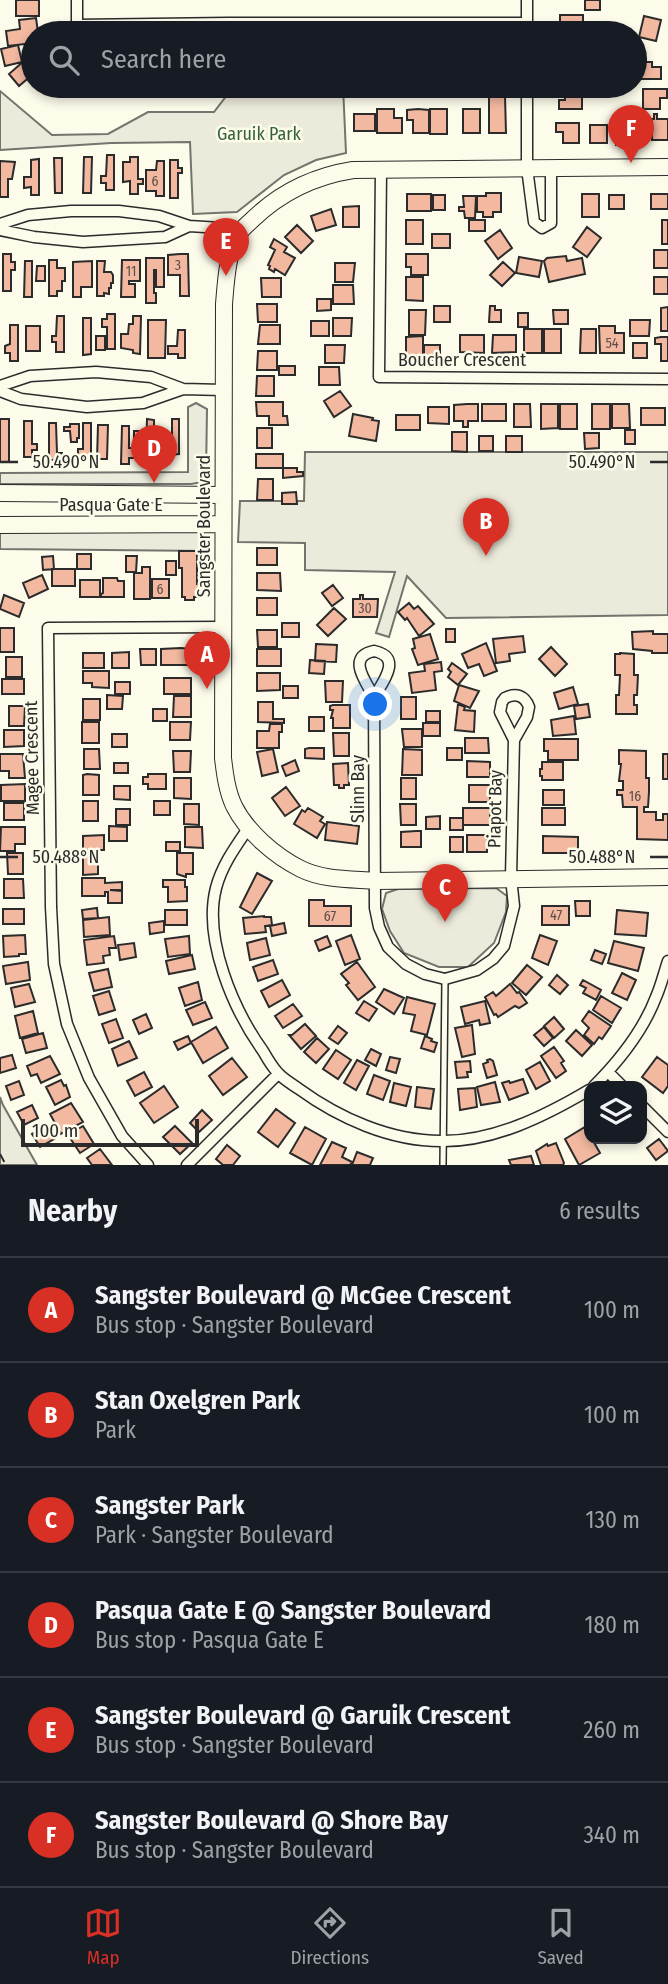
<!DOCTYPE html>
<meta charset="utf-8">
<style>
:root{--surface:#171b24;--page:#242831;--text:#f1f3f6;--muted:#9ea1a6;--line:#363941;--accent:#d93025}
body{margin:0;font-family:"Fira Sans Condensed",sans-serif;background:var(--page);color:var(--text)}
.controls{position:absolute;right:21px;bottom:21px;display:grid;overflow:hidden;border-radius:14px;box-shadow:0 4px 10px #0003}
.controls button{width:63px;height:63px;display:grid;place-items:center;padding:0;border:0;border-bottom:2px solid var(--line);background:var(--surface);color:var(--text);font:35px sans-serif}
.scale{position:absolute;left:21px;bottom:18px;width:178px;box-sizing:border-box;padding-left:7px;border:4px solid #2b2b2b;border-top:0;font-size:19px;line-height:24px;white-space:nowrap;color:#2b2b2b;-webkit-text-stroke:5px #fdfbea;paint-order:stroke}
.you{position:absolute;left:376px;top:705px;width:24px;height:24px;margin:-18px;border:5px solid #fff;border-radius:50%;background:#1a73e8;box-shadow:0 0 0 10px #1a73e833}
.badge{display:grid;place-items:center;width:46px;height:46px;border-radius:50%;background:var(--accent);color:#fff;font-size:23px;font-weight:700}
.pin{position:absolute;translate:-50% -58px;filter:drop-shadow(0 2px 4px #0008)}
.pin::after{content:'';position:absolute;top:37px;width:24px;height:21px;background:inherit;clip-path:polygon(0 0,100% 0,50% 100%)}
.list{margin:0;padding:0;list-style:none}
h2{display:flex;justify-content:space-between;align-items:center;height:91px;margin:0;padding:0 28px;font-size:30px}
h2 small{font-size:23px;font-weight:400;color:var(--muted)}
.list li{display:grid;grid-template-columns:46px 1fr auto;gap:21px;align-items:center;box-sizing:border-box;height:105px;padding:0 28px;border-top:2px solid var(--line)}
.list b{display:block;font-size:26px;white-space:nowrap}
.list p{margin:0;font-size:23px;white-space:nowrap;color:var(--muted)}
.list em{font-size:23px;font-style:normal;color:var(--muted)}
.icon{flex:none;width:38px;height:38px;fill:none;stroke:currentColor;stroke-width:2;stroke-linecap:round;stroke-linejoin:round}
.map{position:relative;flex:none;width:668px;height:1165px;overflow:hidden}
.search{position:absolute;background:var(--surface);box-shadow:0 4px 10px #0003;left:21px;right:21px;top:21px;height:77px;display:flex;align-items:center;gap:18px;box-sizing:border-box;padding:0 24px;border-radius:38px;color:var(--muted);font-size:26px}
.sheet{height:721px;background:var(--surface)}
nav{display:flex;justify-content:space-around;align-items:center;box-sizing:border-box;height:98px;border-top:2px solid var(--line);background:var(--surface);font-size:19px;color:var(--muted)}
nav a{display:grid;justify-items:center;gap:4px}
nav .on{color:var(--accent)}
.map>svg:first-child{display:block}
.green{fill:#ecebdb;stroke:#74746e;stroke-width:2}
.building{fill:#f2b8a0;stroke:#2b2b2b;stroke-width:2}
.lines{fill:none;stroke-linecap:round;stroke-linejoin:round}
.lane-casing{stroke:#2b2b2b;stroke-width:8}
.street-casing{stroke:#2b2b2b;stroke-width:13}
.secondary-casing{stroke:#2b2b2b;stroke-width:18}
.lane{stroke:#fdfbea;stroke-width:5}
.street{stroke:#fdfbea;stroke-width:10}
.secondary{stroke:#fdfbea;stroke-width:16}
.fence{stroke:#2b2b2b;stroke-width:2;stroke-dasharray:9 3.5;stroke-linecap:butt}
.ticks{fill:none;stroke:#2b2b2b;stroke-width:2.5}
.labels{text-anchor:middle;stroke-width:5;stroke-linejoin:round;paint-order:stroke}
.number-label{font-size:14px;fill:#5d4e48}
.park-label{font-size:18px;fill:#34623c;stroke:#fdfbea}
.street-label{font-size:18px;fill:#2b2b2b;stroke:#fdfbea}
.ticks-label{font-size:18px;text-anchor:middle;fill:#2b2b2b;stroke:#fdfbea;stroke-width:5;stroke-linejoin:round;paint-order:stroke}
</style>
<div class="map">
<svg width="668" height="1165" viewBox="0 0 668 1165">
<rect width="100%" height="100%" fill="#fdfbea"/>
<path class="green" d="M234 86H343L346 153 316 160 284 175 237 212 193 214 190 142 111 143 0 150V91L52 135 108 134 148 112H214Z
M196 403 207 409 206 475 203 482 191 484H0V473L188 472V407Z
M305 452H668V615L446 618 407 576 389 637 376 633 395 572 305 570V543L238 542 240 501H304Z
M0 530 199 532 206 539 209 551 0 549Z
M496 888 507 896 506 912 494 943 468 967H439L404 953 390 931 382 909 386 893 398 889Z
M0 1097 3 1105 37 1165H0Z"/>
<path class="building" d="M16 0H39V16H16Z
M585 0H600V10H585Z
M560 15H583V33H567V24H560Z
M644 16 661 20 656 41 639 37Z
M36 18 38 32 33 33V43L8 46 6 31 20 29 19 20Z
M18 45 22 62 5 66 1 49Z
M33 53V74L19 86 9 74Z
M635 62H652V67H661V79H635Z
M565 89H582V109H559V100H565Z
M643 89H667V98H660V109H643Z
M489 96H505L506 133H489Z
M377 109H394V118H402V133H377Z
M418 109 429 110V133H413V120H407V110Z
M430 109H447V134H430Z
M463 109H480V133H463Z
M354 114H375V131H354Z
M654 114H657V119H668V140H652V119H654Z
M556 123H579V143H563V132H556Z
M590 125H607V143H590Z
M616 128H634V144L616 145Z
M107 155H114V190H106V183H101V176H106Z
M84 157H92L91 193H83Z
M130 157H138V179H143V184H138V194H130V181L123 182V162H130Z
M54 158H62V193H55Z
M39 159V195H31V187L24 188V177H31V160Z
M170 160H178V168H182V173H178V198H170Z
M0 161 15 162 12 179H8V197H0Z
M157 161H164V196H156V191H146V170H156Z
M486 193H501V212H493V217H483V212H477V196H486Z
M407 194H431V211H407Z
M582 194H599V217H582Z
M651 194H668V209H651Z
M433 195H445V210H433Z
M609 195H624V209H609Z
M463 196H476L475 218H465L464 211H459V207H464Z
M359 206V227H343V207Z
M331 209 336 225 316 231 311 216Z
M406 220H423V244H406Z
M469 220H485V231H469Z
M662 220H668V244H662Z
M297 225 313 241 301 253 285 237Z
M587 227 601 238 587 257 573 247Z
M500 230 512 248 498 259 485 241Z
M432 234H450V248H432Z
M274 239 287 247 284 252 295 258 285 275 275 269 274 272 269 269 270 266 268 265 275 250 270 247Z
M654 250H668V268H654Z
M3 254H11V262H15V270H11V291H3Z
M180 254H188L189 296H180V275H168V255Z
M406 254H428V275H411V267H406Z
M566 256 567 261 582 258 585 274 549 282 544 261 547 258Z
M519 257 542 261 539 277 516 273Z
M146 258H164V287H156V270H154V293H156V303H146Z
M49 260H57V268H65V281H62V291H57V296H49Z
M122 260H140V281H129V284H135V297H121Z
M25 261H32V297H24Z
M92 261V287H81V297H73V262Z
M97 261H105L104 272H111L113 275V283H111V288H109V294L104 293V296H97Z
M503 262 515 273 502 286 490 275Z
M335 263H355L353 282H335Z
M37 266H45V281H36Z
M406 277H423V301L406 300Z
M654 277H668V294H654Z
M261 278H281V297H262Z
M333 285H353L354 304H333Z
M317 299H331V310L317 311Z
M257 304H277V322H258Z
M434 306H450V322H434Z
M490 306H495V310H501V322H489Z
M668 307V331H661V308Z
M409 310H426L425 335H409Z
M553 310H568V324H554Z
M518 313H528V327H518Z
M107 314H115V349H107V327H102V319H107Z
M57 316H64V352H56V342H52V336H56Z
M133 316H141L140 354 133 353V350L121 348V334H128L129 324H133Z
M83 318H91V354L83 355Z
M333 318H352L351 336H333Z
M148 320H166L165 358H148Z
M630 320H650L649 336H630Z
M311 321H329V336H311Z
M10 325H18V361H10V353H5V346L10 344Z
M260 325H280V344H258Z
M26 326H40V351H26Z
M599 326H615V333H624V353H600Z
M524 329H542V353H524Z
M544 329H561V353H544Z
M581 329H596V353H580Z
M178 330H185V358H178V354H168V346H177Z
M460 335H484V353L460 352Z
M493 335H516V352L492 353Z
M96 336H105V350H96Z
M423 336V361H406V337Z
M661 337H668V361H661V344H655V338Z
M633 343H647V358H633Z
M325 345H345L344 363H325Z
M424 345H440V360H424Z
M258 351H277V370H257Z
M279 366H295V375H279Z
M319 367H339L340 385H319Z
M257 376H274V396H256Z
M340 391 351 406 334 417 324 401Z
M256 402H283V416H287L288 425H269V416H257Z
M467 404H478V421H468V427H463V421H454V405Z
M482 404H506V421H482Z
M514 404H530L531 427H514Z
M541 404H558V428L541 429Z
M560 404H577V429H560Z
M592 404H610V429H592Z
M612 404H629L630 428H612Z
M428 407H449V424L428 423Z
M641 408H665V425H641Z
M353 414 373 418 372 420 379 421 376 441 349 436Z
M396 415H420V430H396Z
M0 419H9V462H0Z
M147 419 154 420V428H159L158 443H154V461H146Z
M172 419H179V454L169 455V444H172Z
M24 421H32V444H37V450H32V457H24Z
M49 423H56L57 453H62V460H49Z
M83 423H91V460H83V456H78V449H83Z
M70 424H79V438H77V442H71L70 431H64V427H70Z
M98 425H108L107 459H97Z
M122 426H129V448H135V458H129V464H121Z
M257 428H272V448H257Z
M625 430H635V444H625Z
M134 431H143V445H134Z
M452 432H467V452L452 451Z
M584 433H599V448L585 449Z
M479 436H493V451H479Z
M506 436H522V452H506Z
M156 445 166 446V462H156Z
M256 454H283V468H256Z
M283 468H297V472H303V476L283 478Z
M258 479H273V500H257Z
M296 492 297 504H282V493Z
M257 548H277V565H257Z
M179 551H197V584H200V591H197V597H194V600H185V597H182V568H179Z
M77 554H91V569H77Z
M53 556 54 569 43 570 42 557Z
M126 556H137L136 572H126Z
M166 561H176V575H166Z
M142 567H150V599H134V573H142Z
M52 569H75V586H52Z
M257 573H280L281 591 257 590Z
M42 575 48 589 29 598 23 583Z
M103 578H117L118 581H124V597H101V594L103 593Z
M152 579H169V598H152Z
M80 580H100V597H80Z
M333 585 343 598 332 606 322 593Z
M4 595 24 603 19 617 0 609Z
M360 595H363V599H378L377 617H353V599H360Z
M257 598H277V615H257Z
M409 603 414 609 418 606 434 624 419 636 407 618 405 620 398 612Z
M334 608 346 619 328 636 317 625Z
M282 623H299V637H282Z
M0 628H14V652H0Z
M446 629H455V642H446Z
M257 630H277V647H258Z
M653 631V634H668V653H652V651L633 649 632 632Z
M430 634 438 659 418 665 412 649 415 648 413 639Z
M523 636 525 652 509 654 510 661 496 663 493 639Z
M486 643 497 671 484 676 479 664 468 668 462 654Z
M316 644 337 645 336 662 315 661Z
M551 647 567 664 555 676 539 659Z
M181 648 190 649V665H161V649Z
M140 649H156V665H141Z
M257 649H281V666H257Z
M129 652V668H112V653Z
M83 653H104V668H83Z
M620 653 634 654V675H638L637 695H634V705H637V714H616V695H619L620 675H615V654H620Z
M6 657H22V677H6Z
M310 660 325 661 324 674 309 673Z
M441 662 442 671 434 672 436 690 412 693 409 673 425 671 424 664Z
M452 663 467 674 458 685 448 677 451 672 448 669Z
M83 671H109V688L92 687V683H83Z
M257 673H280V690L257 691Z
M164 678H191V694H164Z
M2 679H24V694H2Z
M325 681H343L342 702H326Z
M115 682H130V694H115Z
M459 685 479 691 470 708 454 701Z
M283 686H298V698H283Z
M573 687 578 704 559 709 554 693Z
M107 695 123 696 122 709H107Z
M174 696H191V717H173Z
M401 697H416V719H401Z
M83 699H100V720H83Z
M258 702H273V719H284V723L258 722Z
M458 704 465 707 464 710 475 711 474 732 455 730Z
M588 704 590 717 576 719 574 706Z
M333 705H350V728H333V718H331L333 710H330V706Z
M9 706H25L24 726H9Z
M153 709H167V721H153Z
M426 711H440V722H426Z
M574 716 576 734 553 736 551 720Z
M309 717H324V731H309Z
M82 722H99V743H82Z
M170 722H191L190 740H170Z
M423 723H440V736H423Z
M270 724H282V732H279V748H257V731H269Z
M402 729H422V747H404Z
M4 730H24V746L4 747Z
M333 733H349V756H334Z
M112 734H127V747H112Z
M465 738H488L489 753H465Z
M544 739H578V760H548V751H544Z
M309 748H324V759L305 758V749Z
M447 748H462V760H447Z
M84 749H99L100 769H84Z
M273 749 278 772 262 776 257 752Z
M403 749 422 750V775H402Z
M619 750 646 751V778H649V792L648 807H644V812H656V820H663V814H668V840L637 839V807H623L622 795H617V790H623V781H619L621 764H619Z
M173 751H191L190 772H174Z
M0 754H23L25 778H9V771H0Z
M663 754H668V779H663Z
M295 760 299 771 286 776 282 766Z
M467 761 490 762V777H467Z
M542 762H563V780H542V776H540V769H542Z
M114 763H128V773H114Z
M348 763 349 785H344V788H339V785H334L333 764Z
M87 774 99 775V795H83V775Z
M148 774H166V789H148V784H143V777H148Z
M174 778H191V799L174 798Z
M401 778H416V799H401Z
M25 784V801H1V785Z
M469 785H490V802H469Z
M114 786H130V800L114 799Z
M286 787 300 806 285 816 272 798Z
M543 790H564V805H543Z
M83 801H98V821H83Z
M154 801H170V815H154Z
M4 803H24V820H4Z
M184 804H199V825L184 824Z
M400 804H416V825H401Z
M308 808 323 817 320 821 325 824 317 838 294 824 302 810 305 812Z
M463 808H490V825H463Z
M542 808H565V825H542Z
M116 809H130V825H116Z
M440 816V829H426V817Z
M450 818H463V830H450Z
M327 822 359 826 357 844 325 840Z
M109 826 127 827V841H109Z
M1 827H25V844H15V851H0Z
M185 827H202L203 848 185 847Z
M416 831H421V847H401V832Z
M104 835V850H83V836Z
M467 835H487V852H467Z
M543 836 578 837V853H543Z
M450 837H463V852H450Z
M166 842H180V851H166Z
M7 853H23V874H8Z
M83 853H98V874L83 875Z
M177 853H193V874H186V877L177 874Z
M257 873 272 881 252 914 240 907Z
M82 878H105V883L122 882V890H110L122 891V903H108V892H105V896H82Z
M4 879H23L24 898H4Z
M163 880H185V887H187V901L168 902V887H163Z
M309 900H324V906H351V926H309Z
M575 901H590V916H576Z
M542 906H569V925H542Z
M97 908 98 918 83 919 82 910Z
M3 909H24V924H3Z
M165 910H187V925H165Z
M617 910 648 913 646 936 615 934Z
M264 916V917H271L272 925 265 926 266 932 245 934 243 918Z
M109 917 110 935 84 937 83 920Z
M164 921V932L150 934 149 923Z
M284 923 286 933 272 936 270 926Z
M25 935 26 954H19V956L4 957 3 936Z
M351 935 360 959 345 965 336 941Z
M540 935 557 941 548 965 532 958Z
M114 936 116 948H109L110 955 103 956 104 963 87 965 84 940Z
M189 936 190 954 168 957 165 939Z
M327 936 331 946 319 951 315 941Z
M266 938 270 955 250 960 247 943Z
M614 941 644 948 638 971 608 963Z
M134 943 136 957 120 960 118 945Z
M595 950 606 954 602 964 591 960Z
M192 955 195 969 169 974 166 961Z
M273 960 278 974 258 981 253 967Z
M28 962 30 980 6 984 3 966Z
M357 962 375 987 358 1000 346 985 349 983 341 974Z
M527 965 542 977 526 995 512 983Z
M108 969 112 987 94 991 89 973Z
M622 973 636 980 627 1000 612 993Z
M557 975 568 985 560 994 549 985Z
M282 980 290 995 269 1007 261 991Z
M583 980 601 990 596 1000 583 993 586 988 580 985Z
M198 982 202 1000 185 1006 179 988Z
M29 984 35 1002 15 1007 11 988Z
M510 984 517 993 519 992 527 1003 519 1008 515 1006 498 1017 496 1014 494 1015 485 997 493 992 496 996Z
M384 989 404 998 394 1014 376 1002Z
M109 991 115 1010 99 1015 93 996Z
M601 996 621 1008 612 1023 593 1010Z
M407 997 435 1004 427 1035 411 1031 415 1015 403 1013Z
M364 1001 377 1009 369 1021 356 1013Z
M485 1001 490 1023 480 1025 479 1020 465 1024 461 1007Z
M205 1002 212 1018 193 1025 186 1010Z
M293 1004 302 1016 283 1028 275 1016Z
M33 1011 38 1033 20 1038 15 1016Z
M589 1011 611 1026 602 1039 599 1037 594 1044 584 1035 589 1028 582 1021Z
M146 1014 152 1028 139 1034 133 1020Z
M554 1017 564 1029 554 1038 544 1026Z
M116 1019 123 1038 109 1043 102 1024Z
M305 1024 316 1036 301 1049 289 1035H292Z
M472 1025 475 1054 462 1057 455 1028Z
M338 1026 347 1033 338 1044 329 1038Z
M216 1027 228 1048 203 1063 191 1042Z
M544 1027 553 1038 544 1046 534 1035Z
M576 1030 592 1045 582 1056 566 1041Z
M43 1033 47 1048 26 1053 22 1039Z
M188 1036 191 1043 178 1050 174 1042Z
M425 1036 432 1039 431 1041 437 1043 434 1052 421 1048Z
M317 1038 329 1049 316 1063 304 1052Z
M129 1041 137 1058 118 1066 112 1049Z
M554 1047 564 1061 561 1063 566 1071 556 1078 541 1056Z
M371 1049 381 1054 376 1066 365 1060Z
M336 1050 351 1060 338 1079 323 1069Z
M12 1055 16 1068 0 1073V1058Z
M50 1056 60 1074 41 1083 37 1074 31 1076 27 1066Z
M390 1057 400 1059 396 1073 386 1070Z
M657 1057 668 1065V1086L663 1093 642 1077Z
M232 1058 247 1077 223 1095 209 1076Z
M490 1059 493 1061 497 1075 487 1078 483 1064 488 1062 487 1060Z
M357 1060 369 1066 356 1090 344 1083Z
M470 1061 471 1072H467L468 1077 457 1078 455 1062Z
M540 1062 550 1081 536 1089 526 1070Z
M144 1072 152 1087 135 1096 127 1081Z
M374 1075 390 1081 383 1100 367 1094Z
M523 1079 528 1093 509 1100 502 1083 509 1081 510 1083Z
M61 1080 64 1086 66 1085 70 1097 55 1105 46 1087Z
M19 1081 24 1095 11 1100 6 1086Z
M495 1082 500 1102 481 1105 477 1087Z
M394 1083 411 1087 406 1106 390 1102Z
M164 1086 178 1107 154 1123 140 1103Z
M417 1087 434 1089 431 1109 415 1107Z
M475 1088 477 1107 460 1110 458 1089Z
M71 1103 83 1122 61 1134 50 1114Z
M32 1105 38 1118 24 1125 17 1112Z
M276 1109 295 1123 278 1147 258 1132Z
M202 1110 212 1120 199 1132 190 1123Z
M47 1126 54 1139 40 1147 32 1134Z
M83 1126 94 1144 80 1153 68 1135Z
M175 1126 192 1143 180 1154 163 1137Z
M305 1127 326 1139 312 1165 290 1153Z
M585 1127 589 1134V1139H592L600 1153 579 1165 565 1139Z
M659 1139 668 1151 656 1160 647 1148Z
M332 1142 346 1148 342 1157 352 1162 350 1165H320Z
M556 1143 564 1163 563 1165H541L536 1151 547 1144 548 1146Z
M227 1145 240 1156 233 1165H223L216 1159Z
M100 1149 112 1165H92L87 1158Z
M357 1152 373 1158 370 1165H352Z
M531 1156 534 1165H511L509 1160Z"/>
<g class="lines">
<g class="lane-casing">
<path id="lane" d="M443 1165 445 979"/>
</g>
<g class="street-casing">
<path id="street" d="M77 0V25L228 23H527
M527 0V33
M527 86V168L534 222 542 228 551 223V168
M381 170 379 377 668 379
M0 224 28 215 71 211H119L159 216 189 226 221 228 239 234
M0 230 34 237 83 242 165 237 189 226
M0 386 30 376 96 372 151 377 183 389 223 390
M0 391 21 399 87 407 143 403 183 389
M374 697C383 682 403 657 374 651 346 657 366 682 374 697L375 908 379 927 388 947 406 964 425 974 445 979 477 970 493 959 504 946 514 906 511 878 514 740 500 712 502 702 505 698C516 692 525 696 529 707L527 717 514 740
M249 827C236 846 222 865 216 888 203 939 233 1009 263 1051 267 1058 272 1067 278 1073 283 1079 292 1084 299 1089 339 1118 390 1141 441 1141 493 1142 545 1116 589 1090
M608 1072 622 1086
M594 1086C619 1061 643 1031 656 997 661 986 664 973 668 961
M642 1106 668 1132
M148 1165 122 1136 89 1078 67 1024 54 964 51 907 48 628 223 627
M187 1165 278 1074"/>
</g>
<g class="secondary-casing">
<path id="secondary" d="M668 167 353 170C315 176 281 192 253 219 248 224 241 229 238 235 227 255 226 281 224 304L223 758C225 775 227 791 234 806 247 832 275 856 301 869 323 880 351 879 376 881L668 877
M0 493 223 495
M0 525 223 524"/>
</g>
<use href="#lane" class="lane"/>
<use href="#street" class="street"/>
<use href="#secondary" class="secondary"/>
<path class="fence" d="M0 1154 6 1165"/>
</g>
<path class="ticks" d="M0 462H18M650 462H668M0 857H18M650 857H668"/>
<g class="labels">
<g class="number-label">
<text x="155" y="186">6</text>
<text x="178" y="270">3</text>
<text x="131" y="276">11</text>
<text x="612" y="348">54</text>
<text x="160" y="594">6</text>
<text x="365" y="613">30</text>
<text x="635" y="801">16</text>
<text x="556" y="920">47</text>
<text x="330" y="921">67</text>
</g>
<g class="park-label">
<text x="259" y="140">Garuik Park</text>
</g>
<g class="street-label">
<text x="462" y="366">Boucher Crescent</text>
<text x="111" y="511">Pasqua Gate E</text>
<text transform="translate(204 526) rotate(-90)" y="6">Sangster Boulevard</text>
<text transform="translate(32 758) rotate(-91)" y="6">Magee Crescent</text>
<text transform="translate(358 789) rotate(-90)" y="6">Slinn Bay</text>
<text transform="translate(495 809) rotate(-89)" y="6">Piapot Bay</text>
</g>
</g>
<g class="ticks-label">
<text x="66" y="468">50.490°N</text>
<text x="602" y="468">50.490°N</text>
<text x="66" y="863">50.488°N</text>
<text x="602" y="863">50.488°N</text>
</g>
</svg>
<div class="controls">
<button><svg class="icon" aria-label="layers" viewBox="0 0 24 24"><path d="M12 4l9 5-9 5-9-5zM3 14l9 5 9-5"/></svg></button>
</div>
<div class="scale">100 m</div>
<div class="you"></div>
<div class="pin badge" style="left:207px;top:689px">A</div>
<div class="pin badge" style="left:486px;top:556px">B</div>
<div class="pin badge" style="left:445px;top:922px">C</div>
<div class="pin badge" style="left:154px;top:483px">D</div>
<div class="pin badge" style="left:226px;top:276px">E</div>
<div class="pin badge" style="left:631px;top:163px">F</div>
<div class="search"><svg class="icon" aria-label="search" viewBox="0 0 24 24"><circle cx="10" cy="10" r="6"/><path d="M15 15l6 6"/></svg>Search here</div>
</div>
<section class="sheet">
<h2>Nearby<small>6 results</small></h2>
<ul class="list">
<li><span class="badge">A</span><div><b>Sangster Boulevard @ McGee Crescent</b><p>Bus stop · Sangster Boulevard</p></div><em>100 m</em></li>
<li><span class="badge">B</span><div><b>Stan Oxelgren Park</b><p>Park</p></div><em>100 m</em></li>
<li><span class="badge">C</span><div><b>Sangster Park</b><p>Park · Sangster Boulevard</p></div><em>130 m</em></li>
<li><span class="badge">D</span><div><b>Pasqua Gate E @ Sangster Boulevard</b><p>Bus stop · Pasqua Gate E</p></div><em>180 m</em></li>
<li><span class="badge">E</span><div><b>Sangster Boulevard @ Garuik Crescent</b><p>Bus stop · Sangster Boulevard</p></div><em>260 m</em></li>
<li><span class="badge">F</span><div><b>Sangster Boulevard @ Shore Bay</b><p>Bus stop · Sangster Boulevard</p></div><em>340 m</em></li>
</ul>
</section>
<nav>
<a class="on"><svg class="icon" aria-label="map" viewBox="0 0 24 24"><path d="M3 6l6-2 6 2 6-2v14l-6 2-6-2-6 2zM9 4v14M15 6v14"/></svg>Map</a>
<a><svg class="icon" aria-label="directions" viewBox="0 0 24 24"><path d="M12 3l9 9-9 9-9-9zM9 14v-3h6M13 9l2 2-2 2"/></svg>Directions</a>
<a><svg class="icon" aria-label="saved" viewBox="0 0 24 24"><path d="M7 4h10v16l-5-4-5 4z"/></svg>Saved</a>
</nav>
